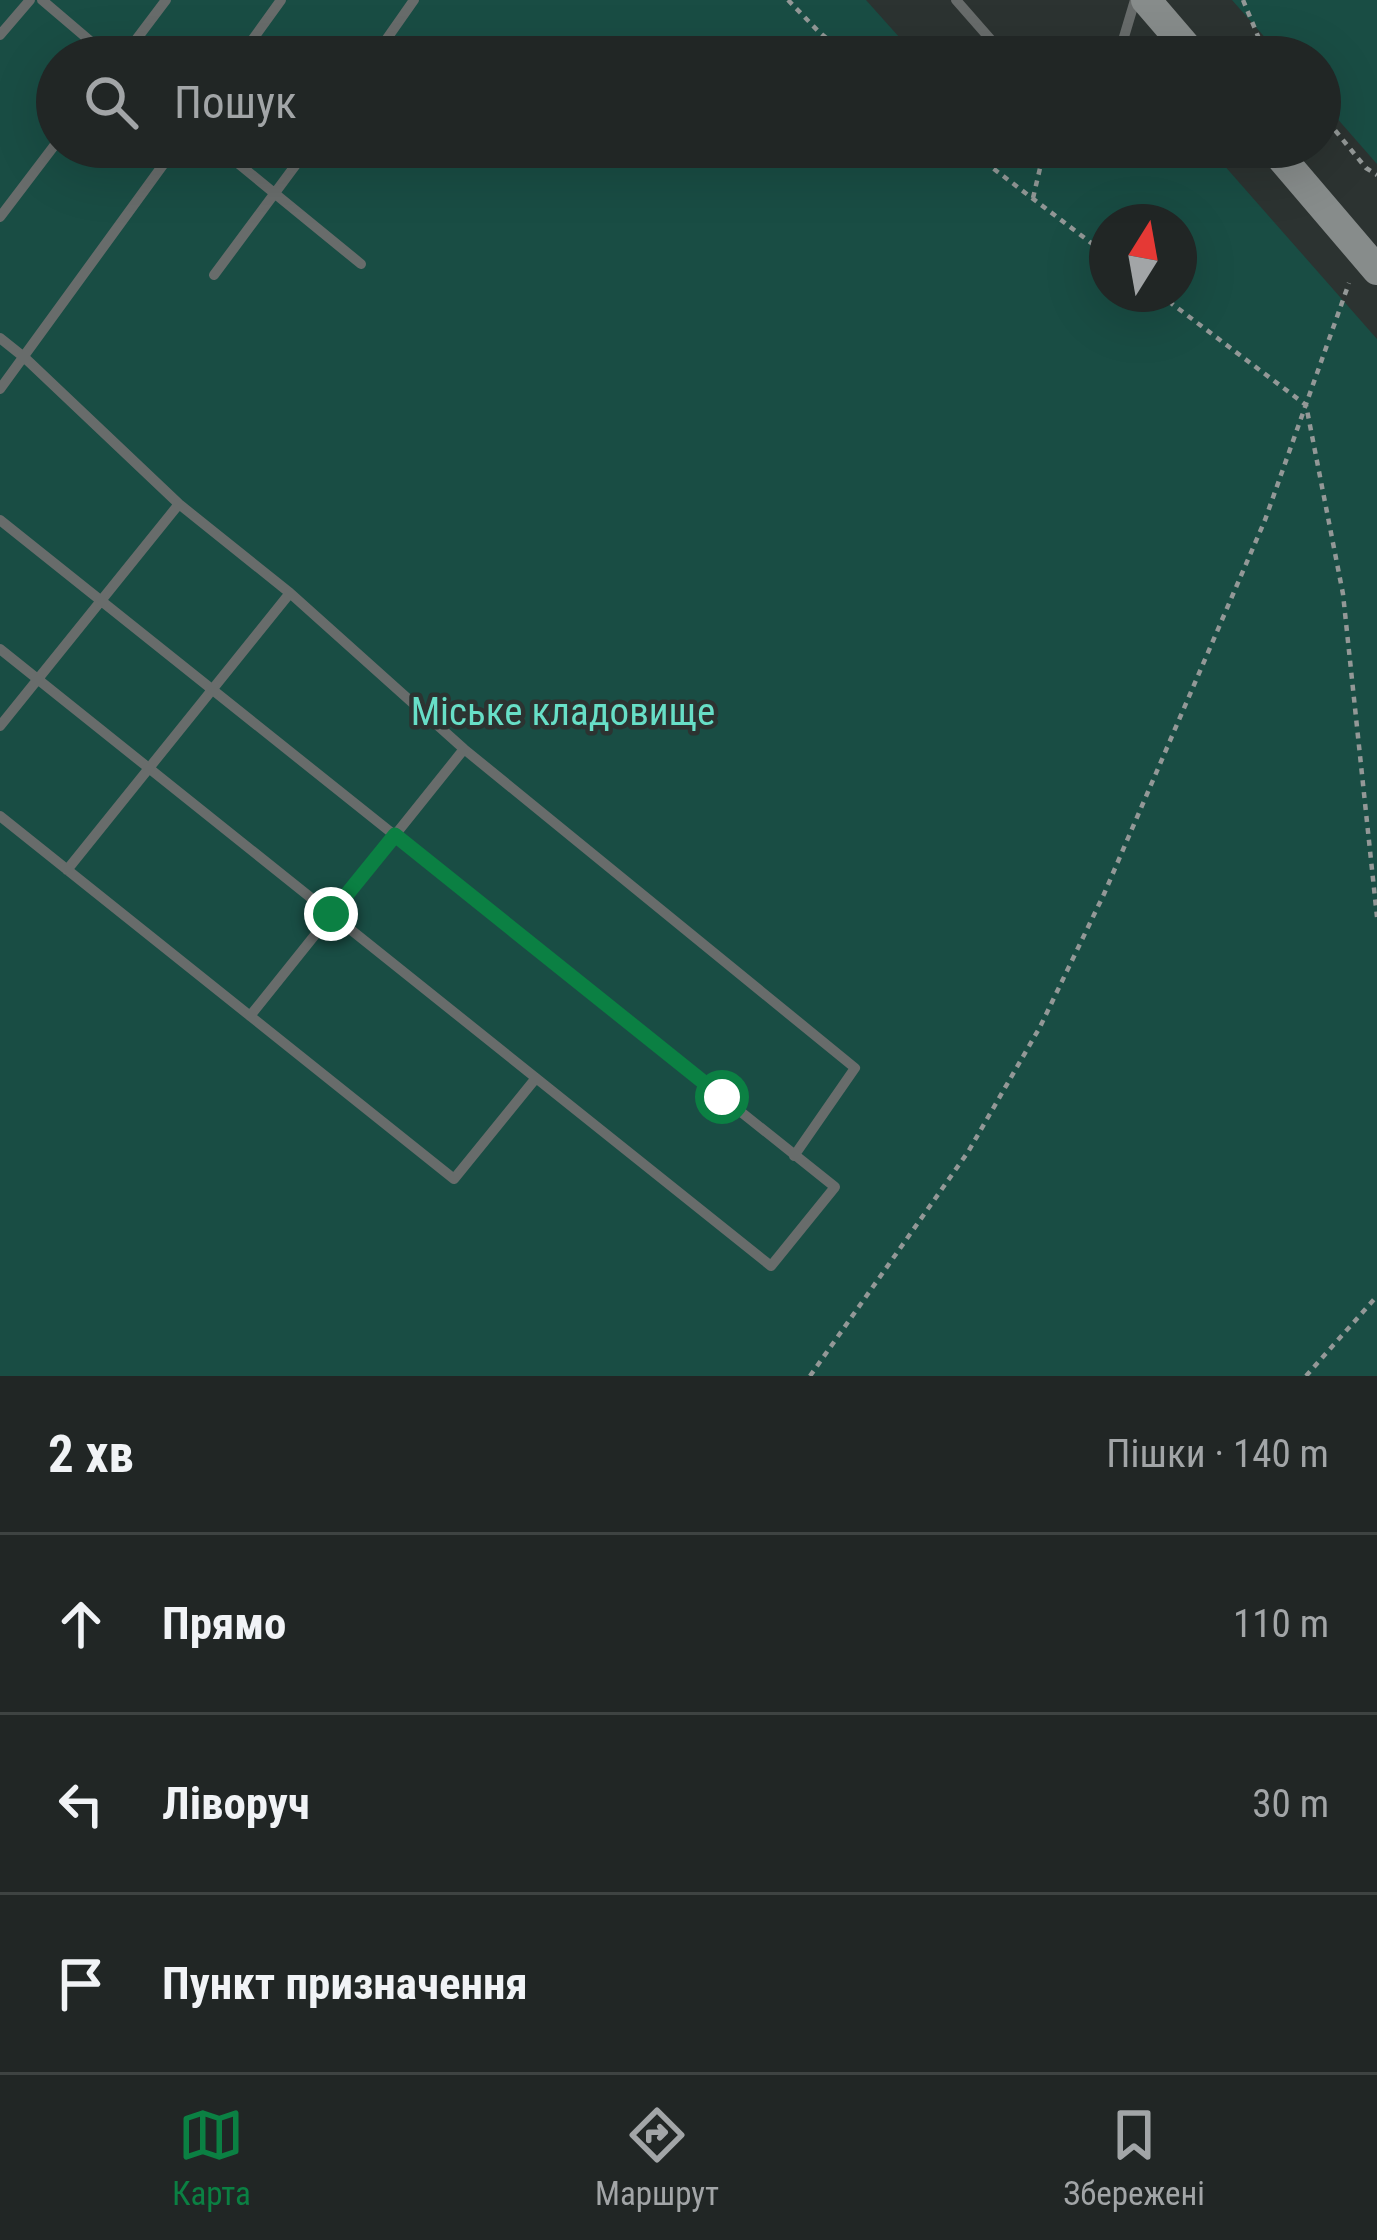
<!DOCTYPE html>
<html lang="uk">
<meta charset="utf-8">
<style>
:root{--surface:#212625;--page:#2d3232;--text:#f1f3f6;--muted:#a2a5a7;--line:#3e4342;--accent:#0b8043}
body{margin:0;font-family:"Roboto Condensed",sans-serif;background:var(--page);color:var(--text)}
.compass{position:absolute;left:1089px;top:204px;width:108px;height:108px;border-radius:50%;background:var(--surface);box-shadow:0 12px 48px #0002;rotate:11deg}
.stop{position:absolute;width:36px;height:36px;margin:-27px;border:9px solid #0b8043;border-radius:50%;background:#fff}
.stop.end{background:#0b8043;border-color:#fff;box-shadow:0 3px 12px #0008}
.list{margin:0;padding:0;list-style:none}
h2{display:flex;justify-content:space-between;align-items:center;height:156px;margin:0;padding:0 48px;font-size:51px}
h2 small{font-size:39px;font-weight:400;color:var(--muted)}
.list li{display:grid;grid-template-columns:78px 1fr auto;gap:36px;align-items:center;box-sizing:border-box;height:180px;padding:0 48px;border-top:3px solid var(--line)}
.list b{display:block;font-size:45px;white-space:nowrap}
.list em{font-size:39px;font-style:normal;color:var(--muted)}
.icon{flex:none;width:66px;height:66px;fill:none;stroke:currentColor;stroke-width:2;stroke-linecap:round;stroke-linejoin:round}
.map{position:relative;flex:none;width:1377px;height:1376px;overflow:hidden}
.search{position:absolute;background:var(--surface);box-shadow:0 12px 48px #0002;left:36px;right:36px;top:36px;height:132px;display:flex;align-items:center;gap:30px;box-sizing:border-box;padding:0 42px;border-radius:66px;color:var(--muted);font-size:45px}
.sheet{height:696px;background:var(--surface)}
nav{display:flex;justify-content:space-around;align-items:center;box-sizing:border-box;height:168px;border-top:3px solid var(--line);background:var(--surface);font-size:33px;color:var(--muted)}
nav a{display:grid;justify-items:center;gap:6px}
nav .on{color:var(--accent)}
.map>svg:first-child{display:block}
.green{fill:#194d44;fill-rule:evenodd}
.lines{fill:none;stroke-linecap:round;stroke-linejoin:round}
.path{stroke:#939897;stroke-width:4.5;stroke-dasharray:6 6;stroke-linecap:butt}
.lane{stroke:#686c6b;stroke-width:10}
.secondary{stroke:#878c8b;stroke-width:30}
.route{stroke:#0b8043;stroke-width:15}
.labels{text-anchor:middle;stroke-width:9;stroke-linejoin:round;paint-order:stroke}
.park-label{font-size:39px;fill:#67dfc7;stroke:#2c3331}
</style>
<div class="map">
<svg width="1377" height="1376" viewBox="0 0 1377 1376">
<rect width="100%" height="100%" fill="#2c3331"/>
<path class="green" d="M0 0H866L917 57H57V147H997L1016 168 1038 147H1208L1377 339V1376H0ZM1107 222H1179V294H1107Z
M1232 0H1377V164L1320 99V57H1282Z"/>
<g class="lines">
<path class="path" d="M788 0 818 31 849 57
M1243 0 1260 41 1274 57
M1320 112 1366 168 1377 175
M965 147 1107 255
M1033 198 1045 147
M1159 294 1306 405 1343 594 1377 917
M810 1376 968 1152 1040 1027 1104 894 1265 520 1349 283
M1306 1376 1377 1296"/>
<path class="lane" d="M42 0 109 57
M956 0 1006 57
M0 35 30 0
M123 57 166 0
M240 57 281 0
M374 57 414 0
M1118 57 1135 0
M218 147 361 264
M0 217 57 142
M214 275 309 147
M0 338 25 358 179 504 290 593 464 749 855 1068 794 1156
M0 389 176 147
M0 520 835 1187 771 1266 0 649
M0 726 179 504
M0 816 454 1179 536 1078
M67 870 290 593
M250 1016 464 749"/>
<path class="secondary" d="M1146 0 1195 57
M1272 147 1377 270"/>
</g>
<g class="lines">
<path class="route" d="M331 914 395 835 722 1097"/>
</g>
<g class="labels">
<g class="park-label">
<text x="563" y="725">Міське кладовище</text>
</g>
</g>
</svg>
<svg class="compass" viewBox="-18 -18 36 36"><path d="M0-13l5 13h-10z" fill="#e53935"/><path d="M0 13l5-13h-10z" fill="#a2a5a7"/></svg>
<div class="stop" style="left:722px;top:1097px"></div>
<div class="stop end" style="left:331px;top:914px"></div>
<div class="search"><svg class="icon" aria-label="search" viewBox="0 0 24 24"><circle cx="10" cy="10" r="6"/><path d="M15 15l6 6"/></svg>Пошук</div>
</div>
<section class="sheet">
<h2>2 хв<small>Пішки · 140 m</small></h2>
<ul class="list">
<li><svg class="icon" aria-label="ahead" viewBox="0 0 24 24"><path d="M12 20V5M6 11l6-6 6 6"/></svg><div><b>Прямо</b></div><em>110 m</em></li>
<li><svg class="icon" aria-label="left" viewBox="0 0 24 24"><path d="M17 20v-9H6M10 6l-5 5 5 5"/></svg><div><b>Ліворуч</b></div><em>30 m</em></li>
<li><svg class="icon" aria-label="arrive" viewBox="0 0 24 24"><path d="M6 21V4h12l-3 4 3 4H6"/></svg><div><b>Пункт призначення</b></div></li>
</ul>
</section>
<nav>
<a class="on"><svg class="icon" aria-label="map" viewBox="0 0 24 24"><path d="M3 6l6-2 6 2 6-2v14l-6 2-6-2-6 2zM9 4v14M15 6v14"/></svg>Карта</a>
<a><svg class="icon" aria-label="directions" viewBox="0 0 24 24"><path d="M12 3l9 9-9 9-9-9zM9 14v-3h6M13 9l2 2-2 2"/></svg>Маршрут</a>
<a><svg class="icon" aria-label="saved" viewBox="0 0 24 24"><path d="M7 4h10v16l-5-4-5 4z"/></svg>Збережені</a>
</nav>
